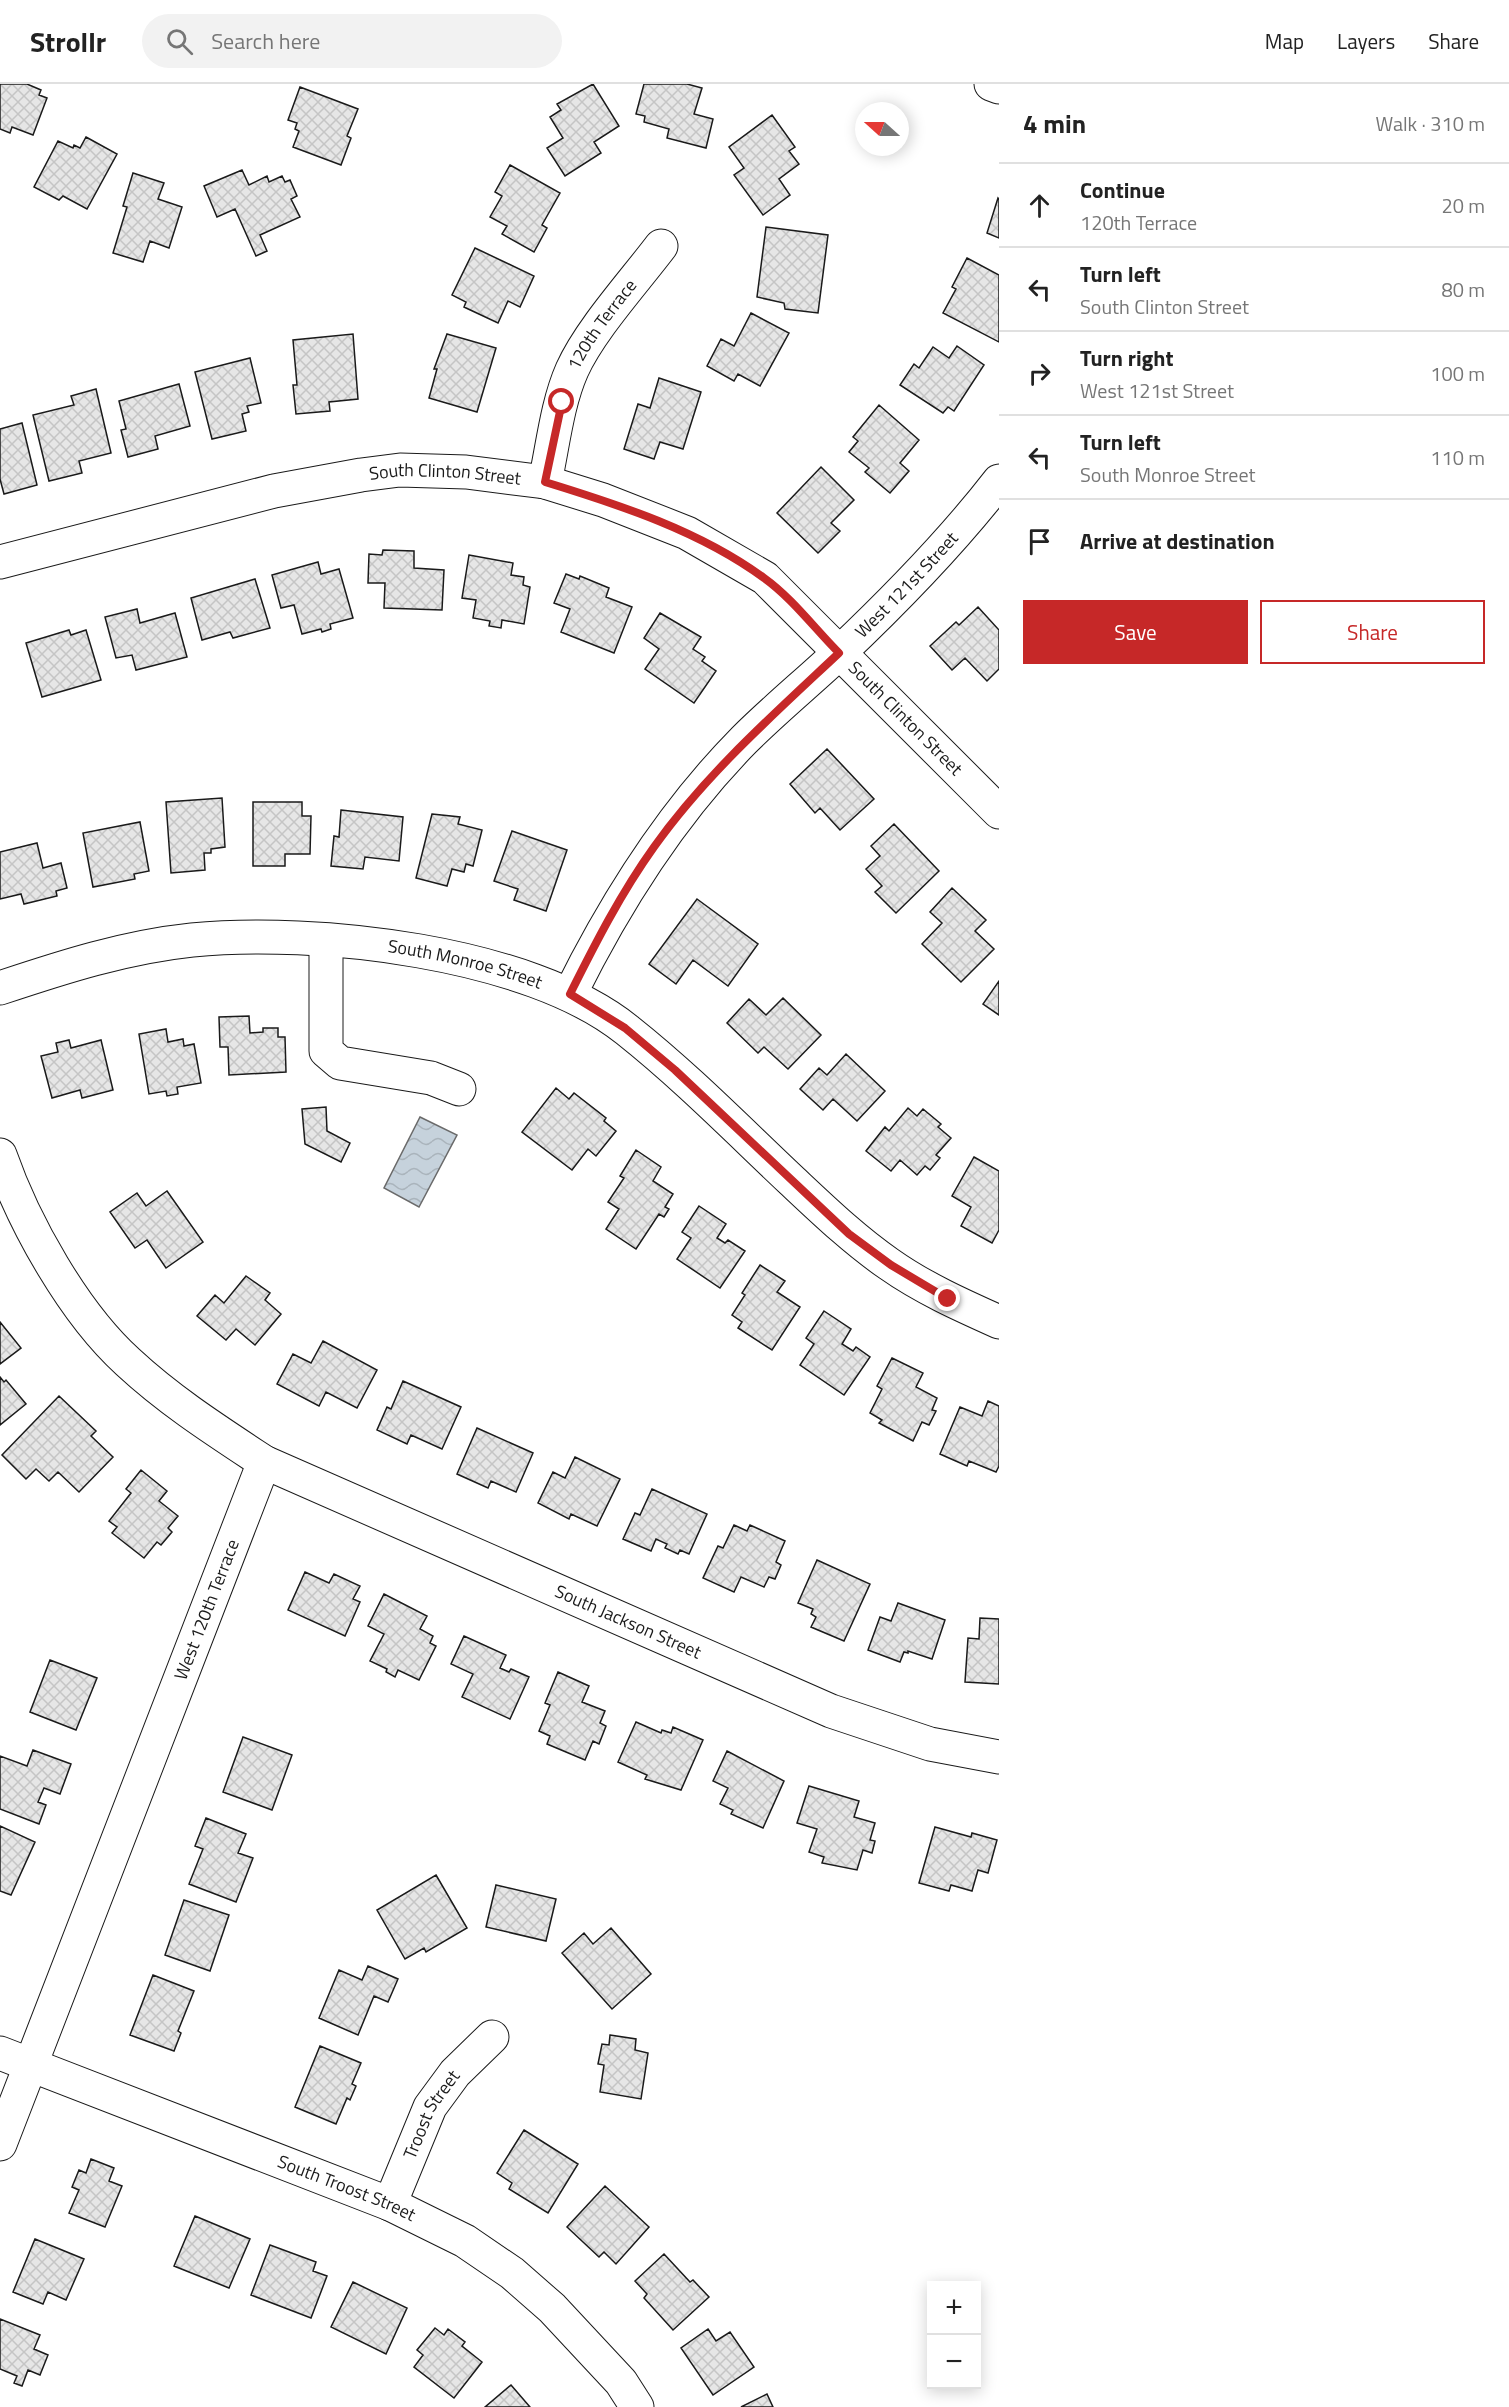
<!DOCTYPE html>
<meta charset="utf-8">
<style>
:root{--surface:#fff;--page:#f2f2f2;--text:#222;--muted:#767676;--line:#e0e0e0;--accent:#c62828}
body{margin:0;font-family:"Titillium Web",sans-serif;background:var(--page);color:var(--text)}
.controls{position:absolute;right:18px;bottom:18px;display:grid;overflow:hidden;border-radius:0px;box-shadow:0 3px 15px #0003}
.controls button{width:54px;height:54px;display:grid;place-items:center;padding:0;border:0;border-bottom:2px solid var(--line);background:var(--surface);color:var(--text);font:30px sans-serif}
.compass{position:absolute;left:855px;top:18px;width:54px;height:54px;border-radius:50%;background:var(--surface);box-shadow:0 3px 15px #0003;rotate:291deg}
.stop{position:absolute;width:18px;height:18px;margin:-14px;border:4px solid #c62828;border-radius:50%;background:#fff}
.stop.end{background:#c62828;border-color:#fff;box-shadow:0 2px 6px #0008}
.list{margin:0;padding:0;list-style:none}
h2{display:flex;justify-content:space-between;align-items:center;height:78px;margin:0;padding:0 24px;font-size:26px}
h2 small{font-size:20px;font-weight:400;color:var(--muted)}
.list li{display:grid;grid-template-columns:39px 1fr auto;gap:18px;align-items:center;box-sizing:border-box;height:84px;padding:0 24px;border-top:2px solid var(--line)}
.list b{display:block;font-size:22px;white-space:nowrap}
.list p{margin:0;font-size:20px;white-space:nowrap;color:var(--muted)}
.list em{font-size:20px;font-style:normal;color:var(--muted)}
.actions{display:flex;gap:12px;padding:18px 24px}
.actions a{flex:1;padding:14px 0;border:2px solid var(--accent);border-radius:0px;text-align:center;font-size:21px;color:var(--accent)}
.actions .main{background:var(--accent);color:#fff}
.icon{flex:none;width:33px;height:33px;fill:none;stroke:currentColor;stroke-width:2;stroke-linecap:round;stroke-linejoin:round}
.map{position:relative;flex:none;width:999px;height:2323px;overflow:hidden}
header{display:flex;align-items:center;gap:36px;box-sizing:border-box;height:84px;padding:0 30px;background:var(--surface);border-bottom:2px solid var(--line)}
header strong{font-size:28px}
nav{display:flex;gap:33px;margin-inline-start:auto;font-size:21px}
.search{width:420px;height:54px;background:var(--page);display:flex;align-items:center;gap:15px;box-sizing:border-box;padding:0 21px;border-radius:33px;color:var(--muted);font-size:22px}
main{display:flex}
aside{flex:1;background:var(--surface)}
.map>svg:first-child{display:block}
.water{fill:url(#water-waves);stroke:#6a6a6a;stroke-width:1.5}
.building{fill:url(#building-cross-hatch);stroke:#1a1a1a;stroke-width:1.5}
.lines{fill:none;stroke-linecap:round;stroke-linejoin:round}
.minor-casing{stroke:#1a1a1a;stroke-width:35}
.minor{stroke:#fff;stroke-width:33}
.route{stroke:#c62828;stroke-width:8}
.labels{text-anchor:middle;stroke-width:4.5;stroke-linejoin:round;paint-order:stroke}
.street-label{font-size:18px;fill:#1a1a1a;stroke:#fff}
</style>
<header>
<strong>Strollr</strong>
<div class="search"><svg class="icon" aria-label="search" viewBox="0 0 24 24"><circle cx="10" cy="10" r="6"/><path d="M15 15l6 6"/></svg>Search here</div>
<nav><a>Map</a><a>Layers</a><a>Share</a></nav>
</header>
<main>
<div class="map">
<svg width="999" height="2323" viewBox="0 0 999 2323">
<defs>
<pattern id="water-waves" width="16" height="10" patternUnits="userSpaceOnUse" patternTransform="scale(1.5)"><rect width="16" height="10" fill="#c6d2dc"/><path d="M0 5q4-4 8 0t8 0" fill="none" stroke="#aab4bc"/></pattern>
<pattern id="building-cross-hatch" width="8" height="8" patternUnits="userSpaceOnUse" patternTransform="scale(1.5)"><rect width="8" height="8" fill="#e6e6e6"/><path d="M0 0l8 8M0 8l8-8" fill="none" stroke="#c5c5c5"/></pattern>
</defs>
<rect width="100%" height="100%" fill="#fff"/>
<path class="water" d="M420 1033 457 1051 419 1123 384 1104Z"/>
<path class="building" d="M0 0H27L41 6 39 11 47 14 33 51 12 43 10 49 0 45Z
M593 0 619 42 594 58 601 69 565 92 547 64 563 54 550 33 561 26 557 20Z
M644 0H687L702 4 694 30 713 35 706 64 667 54 669 45 644 38 645 32 636 30Z
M300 3 358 25 347 52 351 54 341 81 293 63 299 47 295 45 297 39 288 36Z
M772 31 795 63 789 67 799 80 779 95 790 111 763 131 734 91 744 84 729 63Z
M86 53 117 70 87 125 63 112 59 116 34 103 58 57 73 64 74 61 80 64Z
M510 81 560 109 542 141 547 144 534 168 502 150 507 142 490 133 502 112 495 108Z
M242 86 249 101 267 92 269 98 282 92 285 98 290 96 297 112 291 115 300 133 260 151 267 167 256 172 235 125 217 133 204 102Z
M133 89 164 99 158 115 182 123 169 164 150 157 143 178 113 169 127 123 123 122Z
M998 114 999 115V154L987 149Z
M766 143 828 151 818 229 785 225 784 219 757 213Z
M475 164 534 192 520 223 508 217 498 239 464 223 466 218 452 211Z
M967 174 999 191V258L943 229 956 205 952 203Z
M751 229 789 249 760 302 738 290 734 297 707 282 721 255 734 262Z
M353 250 358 315 329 318 330 327 296 330 293 301H297L293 256Z
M447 250 496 264 477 328 429 314 437 285H434Z
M957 262 984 281 954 327 948 323 943 329 900 301 914 280 919 284 933 263 949 274Z
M250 274 261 319 247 322 249 328 242 330 246 347 212 355 195 288Z
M659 294 701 308 683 365 660 358 654 375 624 365 638 320 650 324Z
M179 300 190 342 155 352 158 365 128 373 121 346 126 345 119 317Z
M96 305 111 369 79 377 82 389 49 397 33 331 74 321 71 312Z
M879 321 919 356 900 379 909 387 890 409 865 388 869 384 849 368 858 357 853 353Z
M22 339 37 401 4 410 0 395V345Z
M821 383 854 416 831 439 840 447 818 469 777 429Z
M383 466 414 467V484L444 486 442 526 384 524 385 499H368L369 470 382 471Z
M469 471 513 479 511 491 524 493 523 501 530 503 524 540 502 536 501 544 489 542 490 537 473 534 476 516 462 514Z
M318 478 321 490 339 485 353 534 330 540 331 545 322 548 321 545 302 550 294 521 281 524 272 491Z
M566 490 579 495 580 492 609 504 606 513 632 523 614 569 561 548 570 525 554 519Z
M255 495 270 544 233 554 230 548 202 556 191 514Z
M978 523 999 546V585L987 597 965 574 952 586 930 562 956 538 959 541Z
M137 525 140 539 175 529 187 573 136 586 132 571 116 574 105 533Z
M660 529 701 553 693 565 705 573 702 577 716 587 694 619 645 585 659 565 644 554Z
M69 546 71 551 86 546 101 596 42 613 26 559Z
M827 665 874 715 840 746 820 724 815 729 790 700Z
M222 714 225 763 211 765V769H204L205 786 171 789 166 718Z
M253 718H302V732H311L310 770H285V782H253Z
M341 726 403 733 399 777 365 773 363 785 331 782 334 752 339 753Z
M432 730 460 733 458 740 482 746 473 782 466 780 464 788 452 785 447 802 416 794Z
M140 738 149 787 134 790 135 795 93 803 83 749Z
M894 740 939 787 896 829 875 808 882 802 866 785 880 772 871 762Z
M512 747 567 766 546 827 514 816 518 805 494 797Z
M37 759 43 784 61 779 67 804 56 807 57 812 24 820 21 810 0 815V768Z
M952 804 986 836 975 847 994 865 961 898 922 860 942 839 930 828Z
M697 815 758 860 728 902 693 876 676 900 649 880Z
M999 897V931L983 920Z
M783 914 821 951 788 985 764 963 758 969 727 939 749 915 766 931Z
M249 932 250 949 263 948V944H278V953H285L286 988 229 991 228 963H220L219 933Z
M166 945 168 958 183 955 184 962 194 960 201 999 177 1003 178 1010 167 1012 166 1007 149 1010 139 950Z
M69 956 71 964 101 956 113 1006 82 1014 80 1006 52 1014 41 972 58 968 56 959Z
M846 970 885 1007 857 1037 833 1015 823 1026 800 1005 819 984 827 991Z
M556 1004 569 1015 574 1009 606 1034 604 1037 616 1047 596 1072 588 1065 572 1086 522 1048Z
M326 1023 327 1047 350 1059 341 1078 305 1060 302 1025Z
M908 1024 917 1032 923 1025 941 1040 938 1043 951 1054 936 1071 940 1074 930 1086 925 1082 917 1091 900 1076 891 1087 866 1067 885 1043 889 1047Z
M636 1066 661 1083 653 1097 673 1110 665 1123 669 1125 664 1133 659 1130 636 1165 606 1145 619 1125 608 1118 624 1094 620 1092Z
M974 1073 999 1087V1146L992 1159 961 1142 971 1123 952 1112Z
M167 1107 203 1158 166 1184 147 1156 135 1164 110 1128 137 1109 146 1122Z
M699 1122 726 1140 717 1154 725 1159 728 1156 745 1167 720 1204 677 1175 691 1154 682 1148Z
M760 1181 785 1197 777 1208 800 1223 772 1266 738 1244 742 1238 732 1231 745 1211 742 1209Z
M246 1192 270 1209 265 1216 281 1230 255 1261 236 1245 226 1256 197 1232 215 1211 224 1219Z
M824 1227 851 1245 842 1260 853 1267 856 1263 870 1273 844 1311 800 1281 814 1260 806 1254Z
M0 1238 21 1264 0 1280Z
M323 1257 377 1286 357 1324 326 1308 319 1322 277 1300 293 1270 311 1279Z
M892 1274 923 1289 916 1303 937 1314 932 1326 936 1327 929 1341 922 1338 913 1357 879 1339 882 1336 870 1329 882 1305 877 1302Z
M0 1293 4 1298 6 1296 26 1320 0 1341Z
M403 1297 461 1323 442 1365 411 1351 407 1360 377 1346 387 1323 391 1325Z
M59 1312 96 1347 91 1352 113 1373 79 1408 58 1388 49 1397 36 1385 26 1395 2 1371Z
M988 1317 999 1322V1382L996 1388 969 1377 967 1382 940 1370 960 1323 982 1332Z
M477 1344 533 1369 516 1408 491 1397 488 1404 457 1390Z
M575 1373 620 1395 597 1442 571 1430 569 1435 538 1419 553 1388 565 1394Z
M141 1386 167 1407 159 1417 178 1432 168 1444 172 1448 161 1461 157 1458 144 1474 112 1449 117 1443 109 1437 131 1409 126 1405Z
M652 1405 707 1430 689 1470 680 1466 678 1470 665 1464 667 1460 656 1455 651 1467 623 1455 635 1429 640 1431Z
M734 1441 747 1447 750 1441 785 1457 776 1478 781 1481 775 1495 769 1493 764 1503 741 1493 734 1508 703 1494 718 1462 723 1464Z
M817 1476 870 1500 844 1557 811 1543 816 1533 811 1530 813 1525 798 1519Z
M305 1488 329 1499 334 1490 360 1502 353 1515 360 1518 345 1552 288 1526Z
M384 1510 427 1532 420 1545 433 1552 430 1559 436 1562 419 1596 398 1586 395 1593 386 1588 387 1585 370 1577 384 1550 368 1542Z
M898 1519 945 1536 932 1575 908 1567V1569L904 1568 900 1578 868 1566 880 1533 891 1537Z
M980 1534 999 1535V1600L965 1598 968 1554 979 1555Z
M464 1552 506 1571 500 1584 509 1588 511 1585 529 1593 510 1635 462 1613 473 1590 451 1580Z
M50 1576 97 1594 76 1646 30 1628Z
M558 1588 589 1602 582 1618 605 1627 600 1639 606 1642 599 1660 593 1657 585 1676 547 1660 550 1652 539 1647 550 1621 545 1619Z
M636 1638 661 1649 662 1646 671 1649 673 1643 703 1656 681 1706 645 1695 647 1691 618 1678Z
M243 1653 292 1671 272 1726 223 1708Z
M33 1666 71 1680 60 1710 44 1704 38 1718 46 1721 39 1740 0 1725V1672L27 1682Z
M727 1667 784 1697 763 1744 731 1730 733 1726 720 1720 728 1704 713 1697Z
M809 1702 859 1717 854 1733 875 1739 870 1756 875 1757 872 1769 863 1766 857 1786 822 1779 824 1773 809 1768 817 1745 797 1739Z
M206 1734 246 1750 238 1769 253 1774 236 1818 189 1800 203 1765 195 1762Z
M0 1742 35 1758 11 1811 0 1807Z
M935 1743 971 1753 972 1749 997 1756 988 1789 978 1786 972 1807 951 1801 949 1807 919 1799Z
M436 1791 467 1844 426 1868 424 1864 405 1875 377 1826Z
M496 1801 556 1815 546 1857 486 1843Z
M184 1816 229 1831 210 1887 165 1871Z
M611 1844 651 1890 612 1925 562 1869 584 1849 593 1860Z
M368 1882 398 1895 388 1918 374 1912 358 1951 319 1934 339 1886 362 1896Z
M153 1891 194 1907 178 1947 181 1949 174 1967 130 1951Z
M610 1951 636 1955 635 1966 648 1969 641 2015 600 2008 604 1981 598 1980 602 1960 609 1961Z
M320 1962 361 1979 352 2000 356 2002 350 2016 347 2014 336 2040 295 2023Z
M524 2046 578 2080 548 2129 509 2105 512 2099 497 2089Z
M91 2075 114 2084 109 2097 122 2102 105 2143 69 2129 79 2106 72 2103 79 2086 86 2089Z
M605 2102 649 2143 616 2180 604 2168 599 2173 567 2143Z
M195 2132 250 2155 229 2204 174 2182Z
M35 2155 84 2175 66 2216 48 2208 43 2220 13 2208Z
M270 2161 316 2178 313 2187 327 2192 311 2234 251 2211Z
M664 2170 690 2198 693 2196 709 2213 673 2246 644 2214 647 2210 635 2197Z
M353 2198 407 2224 386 2270 331 2243Z
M0 2235 40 2251 34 2265 48 2271 40 2291 28 2286 22 2302 14 2299 17 2292 0 2285Z
M435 2244 444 2251 448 2245 465 2258 462 2262 482 2278 454 2314 414 2283 423 2271 417 2266Z
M708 2245 716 2257 730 2248 754 2283 713 2311 681 2264Z
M511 2301 530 2323H485Z
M767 2310 773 2323H741Z"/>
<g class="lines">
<g class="minor-casing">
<g id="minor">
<path d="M991 0 999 3"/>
<path id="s1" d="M545 398C553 361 557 320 572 286 590 246 633 199 661 162"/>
<path id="s2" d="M0 478 274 407 361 391 400 386 466 388 545 398 603 416 687 449 765 494 999 728"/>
<path d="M326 857V967L340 979 431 994 459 1005"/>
<path id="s3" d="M0 904C63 883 125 863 192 856 315 844 529 867 627 946 685 992 737 1045 790 1095 822 1125 853 1155 889 1180 923 1204 961 1221 999 1238"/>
<path id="s4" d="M570 910C616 817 671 730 744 656 774 626 807 599 838 570 895 516 951 459 999 397"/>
<path id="s5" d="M0 1071C24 1140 74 1229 128 1278 170 1317 217 1347 264 1378L831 1627 930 1660 999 1673"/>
<path id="s6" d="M0 1969 390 2120 465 2157 512 2189 552 2224 621 2298 637 2323"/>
<path id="s7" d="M0 2060 264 1378"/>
<path id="s8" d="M390 2120 430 2023 455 1989 492 1953"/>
</g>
</g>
<use href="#minor" class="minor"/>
</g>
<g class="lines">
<path class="route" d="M562 318 545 398C620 421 700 447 764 494 792 514 815 545 839 569 774 630 706 690 654 763 621 809 595 860 570 910L625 944 675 986 849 1150 891 1181 948 1215"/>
</g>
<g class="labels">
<g class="street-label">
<text dy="6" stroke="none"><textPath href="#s1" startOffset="170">120th Terrace</textPath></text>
<text dy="6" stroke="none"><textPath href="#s2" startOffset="456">South Clinton Street</textPath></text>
<text dy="6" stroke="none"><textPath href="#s4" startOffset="534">West 121st Street</textPath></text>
<text dy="6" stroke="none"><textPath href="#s2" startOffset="996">South Clinton Street</textPath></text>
<text dy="6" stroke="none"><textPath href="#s3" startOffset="474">South Monroe Street</textPath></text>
<text dy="6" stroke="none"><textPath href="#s7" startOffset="573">West 120th Terrace</textPath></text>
<text dy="6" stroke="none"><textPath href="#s5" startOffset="812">South Jackson Street</textPath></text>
<text dy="6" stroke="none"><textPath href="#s8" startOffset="99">Troost Street</textPath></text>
<text dy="6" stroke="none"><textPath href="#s6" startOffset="372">South Troost Street</textPath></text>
</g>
</g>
</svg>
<div class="controls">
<button>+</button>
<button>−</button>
</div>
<svg class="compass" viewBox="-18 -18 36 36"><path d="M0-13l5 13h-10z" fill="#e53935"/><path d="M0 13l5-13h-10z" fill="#767676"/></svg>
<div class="stop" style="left:562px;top:318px"></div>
<div class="stop end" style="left:948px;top:1215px"></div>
</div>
<aside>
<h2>4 min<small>Walk · 310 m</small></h2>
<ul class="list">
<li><svg class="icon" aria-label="ahead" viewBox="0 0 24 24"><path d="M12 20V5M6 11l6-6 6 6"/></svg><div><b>Continue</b><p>120th Terrace</p></div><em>20 m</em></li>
<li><svg class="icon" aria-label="left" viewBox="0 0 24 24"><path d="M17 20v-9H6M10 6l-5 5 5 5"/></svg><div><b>Turn left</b><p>South Clinton Street</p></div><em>80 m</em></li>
<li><svg class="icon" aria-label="right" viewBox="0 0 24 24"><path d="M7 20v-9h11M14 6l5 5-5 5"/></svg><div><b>Turn right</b><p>West 121st Street</p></div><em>100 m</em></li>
<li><svg class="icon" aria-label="left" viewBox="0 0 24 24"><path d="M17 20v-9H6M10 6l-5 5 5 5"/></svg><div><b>Turn left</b><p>South Monroe Street</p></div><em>110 m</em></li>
<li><svg class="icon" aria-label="arrive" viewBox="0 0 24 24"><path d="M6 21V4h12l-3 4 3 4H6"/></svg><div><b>Arrive at destination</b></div></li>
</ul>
<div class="actions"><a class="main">Save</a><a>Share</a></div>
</aside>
</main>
